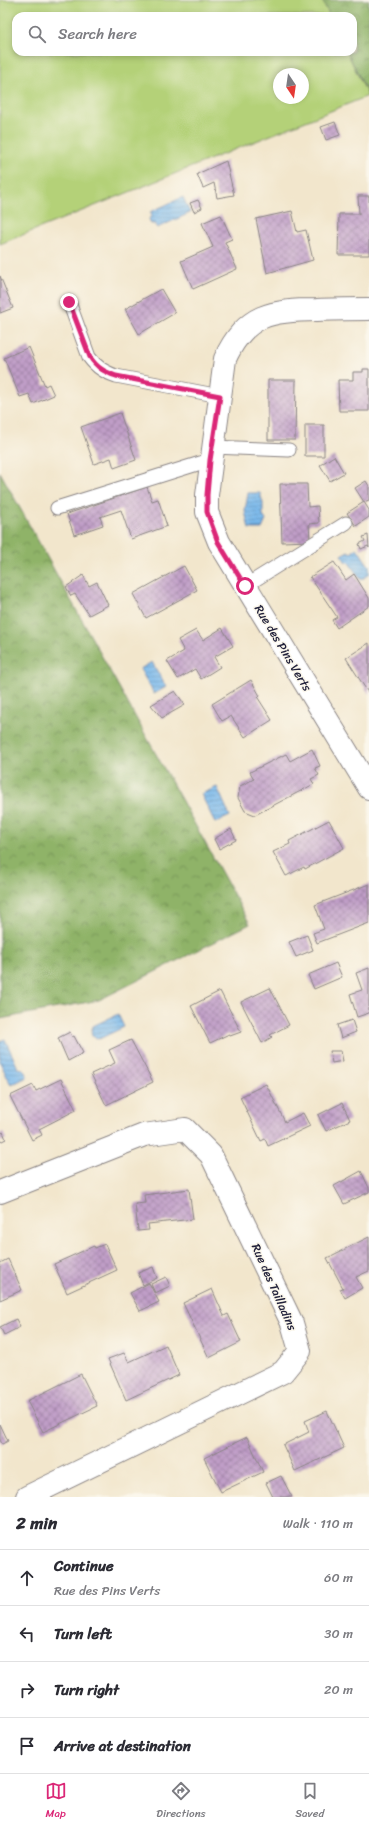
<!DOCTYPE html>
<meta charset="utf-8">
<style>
:root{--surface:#fff;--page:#f2f2f3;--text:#2b2b33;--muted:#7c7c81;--line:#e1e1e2;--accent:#db2777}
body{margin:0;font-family:Sriracha,sans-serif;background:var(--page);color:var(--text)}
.compass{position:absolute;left:273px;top:68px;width:36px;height:36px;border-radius:50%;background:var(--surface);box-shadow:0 2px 6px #0003;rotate:167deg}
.stop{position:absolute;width:12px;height:12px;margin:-9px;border:3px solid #db2777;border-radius:50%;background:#fff}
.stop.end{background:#db2777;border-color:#fff;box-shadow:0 1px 4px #0008}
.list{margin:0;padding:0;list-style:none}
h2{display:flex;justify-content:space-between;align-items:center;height:52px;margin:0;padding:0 16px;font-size:17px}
h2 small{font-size:13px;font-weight:400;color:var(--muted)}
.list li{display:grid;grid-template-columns:26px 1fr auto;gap:12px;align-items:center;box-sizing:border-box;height:56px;padding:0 16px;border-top:1px solid var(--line)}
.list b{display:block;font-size:15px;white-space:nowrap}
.list p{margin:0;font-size:13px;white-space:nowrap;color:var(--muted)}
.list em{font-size:13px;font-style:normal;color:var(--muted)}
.icon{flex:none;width:22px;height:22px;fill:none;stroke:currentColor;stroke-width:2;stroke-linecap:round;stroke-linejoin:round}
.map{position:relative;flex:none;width:369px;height:1497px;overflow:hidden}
.search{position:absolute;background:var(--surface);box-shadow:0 2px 6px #0003;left:12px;right:12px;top:12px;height:44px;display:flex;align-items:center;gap:10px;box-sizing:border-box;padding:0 14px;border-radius:12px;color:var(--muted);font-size:15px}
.sheet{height:276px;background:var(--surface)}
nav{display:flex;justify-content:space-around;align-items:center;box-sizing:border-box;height:56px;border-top:1px solid var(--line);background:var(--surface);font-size:11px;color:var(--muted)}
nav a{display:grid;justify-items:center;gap:2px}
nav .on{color:var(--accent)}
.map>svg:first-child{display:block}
.green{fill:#b4d178;stroke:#6b7a5a;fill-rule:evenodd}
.forest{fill:url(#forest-crowns);stroke:#586a52}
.water{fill:url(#water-rules);stroke:#4c6c93}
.building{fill:url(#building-cross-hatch)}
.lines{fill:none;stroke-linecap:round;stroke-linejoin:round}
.lane-casing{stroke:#8a8484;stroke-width:15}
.street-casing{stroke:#8a8484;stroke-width:24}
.lane{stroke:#fff;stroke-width:13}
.street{stroke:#fff;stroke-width:22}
.route{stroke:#db2777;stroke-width:5}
.labels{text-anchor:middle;stroke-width:3;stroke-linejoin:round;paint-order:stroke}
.street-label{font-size:12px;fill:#22223b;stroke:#fbf7ec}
</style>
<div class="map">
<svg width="369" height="1497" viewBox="0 0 369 1497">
<defs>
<pattern id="forest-crowns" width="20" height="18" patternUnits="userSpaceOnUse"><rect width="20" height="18" fill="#8fb368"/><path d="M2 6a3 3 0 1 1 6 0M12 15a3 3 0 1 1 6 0" fill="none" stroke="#749157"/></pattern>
<pattern id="water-rules" width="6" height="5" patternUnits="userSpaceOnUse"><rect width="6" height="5" fill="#77b7eb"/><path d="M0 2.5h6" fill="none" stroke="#6194c0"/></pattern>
<pattern id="building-cross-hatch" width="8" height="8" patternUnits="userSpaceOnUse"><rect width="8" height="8" fill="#c09ec7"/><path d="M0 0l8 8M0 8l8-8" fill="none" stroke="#9c80a3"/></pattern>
</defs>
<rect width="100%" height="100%" fill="#fbf7ec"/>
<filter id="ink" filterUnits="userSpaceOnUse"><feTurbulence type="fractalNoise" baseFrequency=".025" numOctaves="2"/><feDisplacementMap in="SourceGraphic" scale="8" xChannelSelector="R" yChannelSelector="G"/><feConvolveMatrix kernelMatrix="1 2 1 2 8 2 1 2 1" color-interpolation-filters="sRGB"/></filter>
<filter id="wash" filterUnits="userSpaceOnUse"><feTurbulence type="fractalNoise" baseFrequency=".012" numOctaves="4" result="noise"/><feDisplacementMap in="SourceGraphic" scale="16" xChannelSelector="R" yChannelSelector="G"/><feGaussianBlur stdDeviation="0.9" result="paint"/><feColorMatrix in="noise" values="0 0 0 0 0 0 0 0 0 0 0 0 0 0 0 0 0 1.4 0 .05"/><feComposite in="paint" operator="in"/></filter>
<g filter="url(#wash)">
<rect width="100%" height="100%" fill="#f2e6cc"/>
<path class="green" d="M0 0H322L330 16H16V52H347L368 96 0 244ZM279 74H303V98H279Z"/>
<path class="forest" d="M322 0H369V96L347 52H353V16H330Z
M0 472 250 924 99 1000 0 1019Z"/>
<path class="water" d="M183 197 190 213 157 228 156 224H151L149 219 152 215 150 212Z
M248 493H260L263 503V516L266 520 262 529H249L245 511Z
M357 548 369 566V574L361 580 348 561 346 562 341 555 348 551 351 553Z
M152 662 166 687 154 694 140 669Z
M217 787 230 816 215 823 201 794Z
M118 1014 124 1027 99 1039 92 1036 91 1032 93 1026Z
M5 1039 18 1068 24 1069 27 1077 11 1085 0 1062V1041Z"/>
<g id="blocks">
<path class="building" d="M335 122 340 135 326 140 321 127Z
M226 161 234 195 217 198 214 183 203 188 197 174Z
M358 196H369V255H338L339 214H359Z
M198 200 202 208 194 212 190 203Z
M292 211 297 232 306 230 313 260 267 273 256 219Z
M221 215 232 239 225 242 237 269 193 289 181 261 213 247 202 223Z
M0 276 13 308 0 313Z
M161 289 175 313 139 334 125 309Z
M29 347 45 386 49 384 54 395 33 404 29 394 20 397 4 358Z
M363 369H369V411H339L338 380H353V372H363Z
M268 380H296L295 440H268Z
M120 413 136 460 114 468 111 458 94 464 81 427Z
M305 425H324V456H305Z
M334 456 344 473 330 481 320 465Z
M366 481 369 486V500L364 502 355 488Z
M280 484H307L308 507 318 506 319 523 309 524 310 541 282 542Z
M147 487 152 501 158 499 167 526 131 539 121 510 100 517 103 525 74 535 67 514Z
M364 502 369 510V517L356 526 347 513Z
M368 535 369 548 368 546 361 549 359 544 365 541 363 537Z
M334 562 346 580 354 574 369 598V606L337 628 332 620 337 617 310 577Z
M184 566 197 590 146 618 133 594Z
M83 575 89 586 97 582 108 605 89 615 75 594 71 596 66 587Z
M222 628 233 646 214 657 220 667 201 679 195 669 178 679 167 661 184 651 178 640 196 630 203 640Z
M369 643V694L346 658Z
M251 680 260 696 258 698 272 720 245 737 231 716 222 721 212 704Z
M175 691 185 705 162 718 151 705Z
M312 749 320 766 315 768 319 775 311 779 314 784 255 815 245 811 238 798 240 786 254 779 250 772 286 754 290 761Z
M329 820 344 848 305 869 304 867 286 876 273 852 290 844 289 841Z
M231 829 236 840 219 849 214 839Z
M369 884V923L317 943 313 933 324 929 315 905Z
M307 935 313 950 296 957 289 942Z
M336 963 342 977 314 989 308 975Z
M369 968V1013L357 1017 350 994 362 990 356 973Z
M270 988 289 1025 270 1035 272 1037 262 1043 241 1002Z
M220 991 241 1032 230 1036 229 1034 210 1043 191 1006Z
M352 1020 356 1032 341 1038 337 1025Z
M70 1032 72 1037 74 1036 83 1053 68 1061 58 1038Z
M131 1040 153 1082 106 1105 91 1074 115 1063 109 1050Z
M330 1051H341L343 1061 332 1063Z
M61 1079 76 1110 39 1129 42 1135 32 1140 10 1096 33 1085 36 1091Z
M266 1084 285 1122 303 1113 310 1126 268 1146 265 1139 261 1141 240 1097Z
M342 1103 350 1120 326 1131 318 1115Z
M3 1132 6 1139 0 1142V1134Z
M361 1171 369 1188V1192L344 1204 334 1186Z
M189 1189 193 1219 148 1224 149 1230 138 1231 135 1204 145 1203 144 1195Z
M369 1237V1271L356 1277 362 1288 345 1298 340 1289 343 1288 327 1258Z
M105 1244 117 1270 67 1293 54 1264 94 1246 95 1248Z
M8 1259 22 1290 0 1300V1263Z
M153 1267 157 1278 143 1285 138 1273Z
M166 1277 170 1286 155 1293 151 1284Z
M149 1283 159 1302 140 1311 130 1293Z
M212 1289 224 1316 228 1314 241 1342 209 1358 183 1303Z
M16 1319 20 1327 4 1335 0 1327Z
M166 1345 179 1375 126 1400 108 1359 124 1353 129 1362Z
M81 1374 97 1406 43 1432 27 1401Z
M327 1411 344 1448 295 1471 283 1445 309 1432 305 1421Z
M0 1424 8 1441 2 1444 0 1440Z
M247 1437 263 1472 221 1492 204 1458Z
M281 1476 292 1497H273L266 1483Z"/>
</g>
</g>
<g filter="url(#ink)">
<use href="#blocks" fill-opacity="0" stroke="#8a8484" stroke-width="1"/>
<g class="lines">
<g class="lane-casing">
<path id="lane" d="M69 302 89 357C97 368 105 372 116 376L220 396
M213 447 289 450
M57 508 210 460
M245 586 346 523"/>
</g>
<g class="street-casing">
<path id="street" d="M369 309C352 309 334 309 317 310 272 310 245 314 225 359L207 495V512L219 542 369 788
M0 1192 144 1135 185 1129 211 1155 292 1323 300 1351 283 1372 27 1497"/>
</g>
<use href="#lane" class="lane"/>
<use href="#street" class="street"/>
</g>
</g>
<g class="lines" filter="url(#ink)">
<path class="route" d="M69 302 90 357C97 368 105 372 116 376L220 396 210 460 207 495V512L218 542 245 586"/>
</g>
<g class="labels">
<g class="street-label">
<text transform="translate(283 648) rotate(59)" y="4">Rue des Pins Verts</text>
<text transform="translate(274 1287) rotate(66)" y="4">Rue des Tailladins</text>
</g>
</g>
</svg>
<svg class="compass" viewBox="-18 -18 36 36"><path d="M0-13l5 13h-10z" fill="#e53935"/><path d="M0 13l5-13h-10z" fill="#7c7c81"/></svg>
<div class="stop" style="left:245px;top:586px"></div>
<div class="stop end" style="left:69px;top:302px"></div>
<div class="search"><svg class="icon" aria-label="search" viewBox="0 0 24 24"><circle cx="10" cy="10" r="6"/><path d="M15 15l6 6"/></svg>Search here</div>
</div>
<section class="sheet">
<h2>2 min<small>Walk · 110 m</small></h2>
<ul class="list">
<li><svg class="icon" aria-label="ahead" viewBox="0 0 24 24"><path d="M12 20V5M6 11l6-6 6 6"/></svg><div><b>Continue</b><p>Rue des Pins Verts</p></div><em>60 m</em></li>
<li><svg class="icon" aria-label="left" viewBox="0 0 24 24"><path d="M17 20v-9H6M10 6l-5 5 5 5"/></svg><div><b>Turn left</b></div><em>30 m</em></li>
<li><svg class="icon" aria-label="right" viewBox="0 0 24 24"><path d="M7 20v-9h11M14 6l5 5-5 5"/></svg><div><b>Turn right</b></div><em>20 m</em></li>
<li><svg class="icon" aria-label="arrive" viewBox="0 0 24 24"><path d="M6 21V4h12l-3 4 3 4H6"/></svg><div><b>Arrive at destination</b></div></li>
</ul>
</section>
<nav>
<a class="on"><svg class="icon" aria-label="map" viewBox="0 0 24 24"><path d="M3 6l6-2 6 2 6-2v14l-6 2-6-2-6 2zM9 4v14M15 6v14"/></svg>Map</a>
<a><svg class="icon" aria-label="directions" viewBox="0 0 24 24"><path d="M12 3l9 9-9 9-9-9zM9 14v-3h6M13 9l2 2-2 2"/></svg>Directions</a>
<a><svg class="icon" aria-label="saved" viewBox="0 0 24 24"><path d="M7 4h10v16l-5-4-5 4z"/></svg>Saved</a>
</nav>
